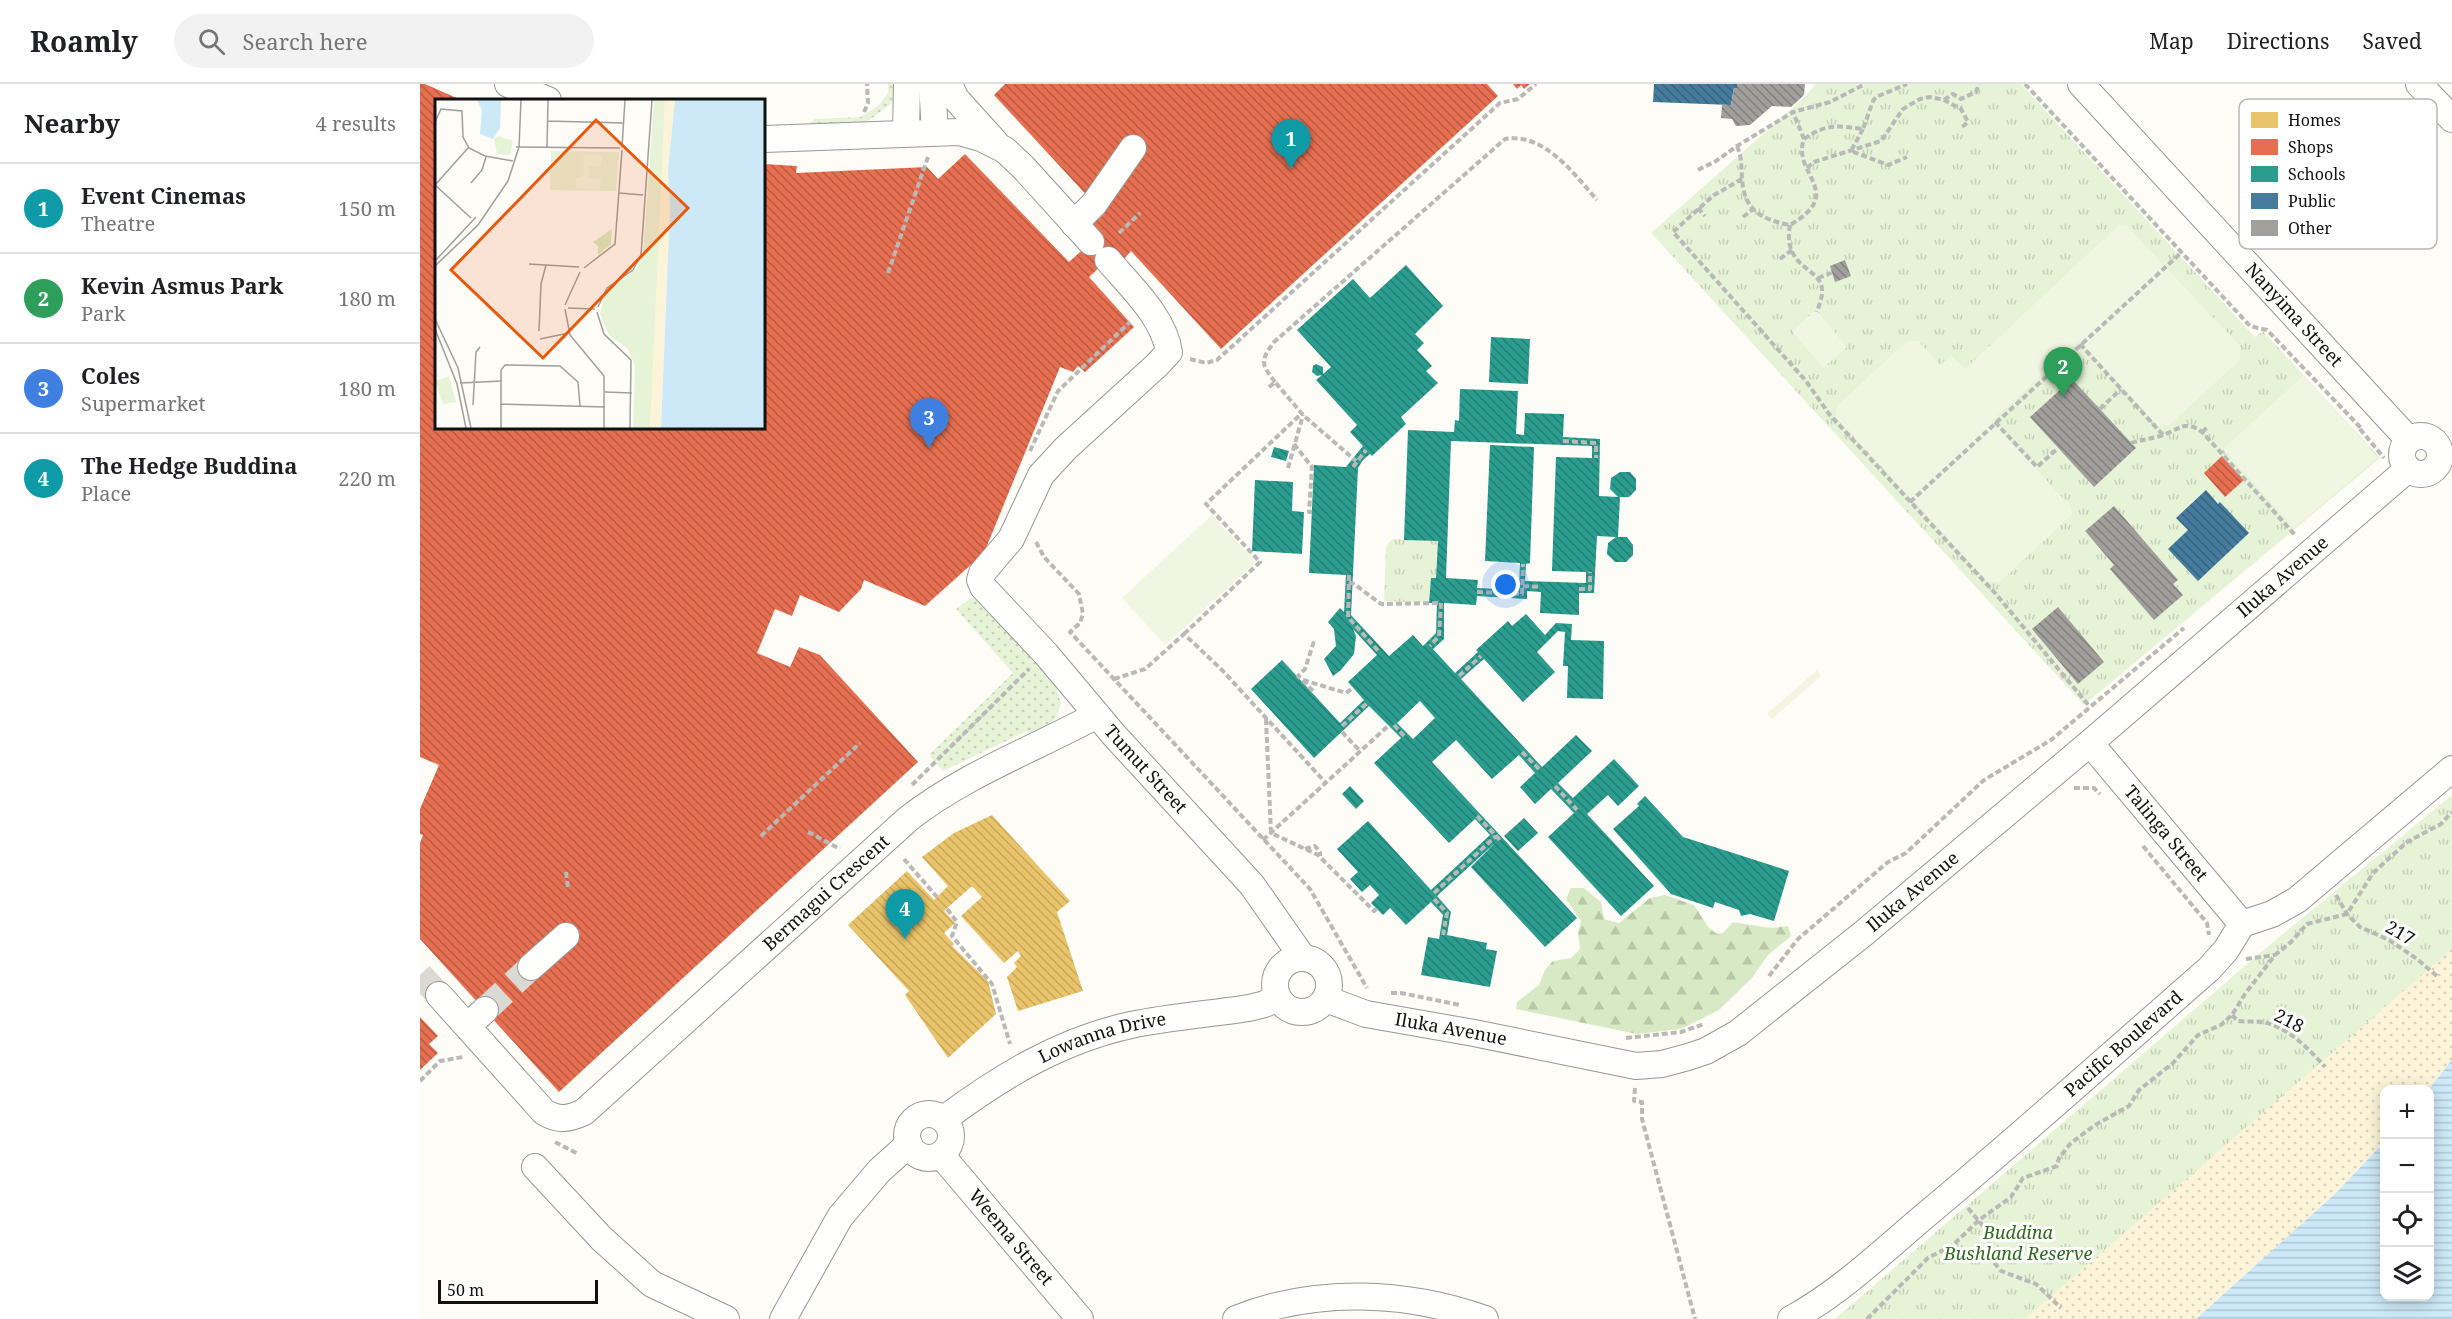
<!DOCTYPE html>
<meta charset="utf-8">
<style>
:root{--surface:#fff;--page:#f2f2f2;--text:#202124;--muted:#757577;--line:#e0e0e0;--accent:#0f766e}
body{margin:0;font-family:"Noto Serif",serif;background:var(--page);color:var(--text)}
.controls{position:absolute;right:18px;bottom:18px;display:grid;overflow:hidden;border-radius:12px;box-shadow:0 3px 15px #0003}
.controls button{width:54px;height:54px;display:grid;place-items:center;padding:0;border:0;border-bottom:2px solid var(--line);background:var(--surface);color:var(--text);font:30px sans-serif}
.scale{position:absolute;left:18px;bottom:15px;width:160px;box-sizing:border-box;padding-left:6px;border:3px solid #111;border-top:0;font-size:16px;line-height:21px;white-space:nowrap;color:#111;-webkit-text-stroke:4px #fff;paint-order:stroke}
.you{position:absolute;left:1086px;top:501px;width:21px;height:21px;margin:-15px;border:4px solid #fff;border-radius:50%;background:#1a73e8;box-shadow:0 0 0 9px #1a73e833}
.badge{display:grid;place-items:center;width:39px;height:39px;border-radius:50%;background:var(--accent);color:#fff;font-size:20px;font-weight:700}
.pin{position:absolute;translate:-50% -50px;filter:drop-shadow(0 2px 3px #0008)}
.pin::after{content:'';position:absolute;top:32px;width:21px;height:18px;background:inherit;clip-path:polygon(0 0,100% 0,50% 100%)}
.list{margin:0;padding:0;list-style:none}
h2{display:flex;justify-content:space-between;align-items:center;height:78px;margin:0;padding:0 24px;font-size:26px}
h2 small{font-size:20px;font-weight:400;color:var(--muted)}
.list li{display:grid;grid-template-columns:39px 1fr auto;gap:18px;align-items:center;box-sizing:border-box;height:90px;padding:0 24px;border-top:2px solid var(--line)}
.list b{display:block;font-size:22px;white-space:nowrap}
.list p{margin:0;font-size:20px;white-space:nowrap;color:var(--muted)}
.list em{font-size:20px;font-style:normal;color:var(--muted)}
.icon{flex:none;width:33px;height:33px;fill:none;stroke:currentColor;stroke-width:2;stroke-linecap:round;stroke-linejoin:round}
.map{position:relative;flex:none;width:2032px;height:1235px;overflow:hidden}
header{display:flex;align-items:center;gap:36px;box-sizing:border-box;height:84px;padding:0 30px;background:var(--surface);border-bottom:2px solid var(--line)}
header strong{font-size:28px}
nav{display:flex;gap:33px;margin-inline-start:auto;font-size:21px}
.search{width:420px;height:54px;background:var(--page);display:flex;align-items:center;gap:15px;box-sizing:border-box;padding:0 21px;border-radius:33px;color:var(--muted);font-size:22px}
main{display:flex}
aside{flex:1;background:var(--surface)}
.map>svg:first-child{display:block}
.grass{fill:url(#grass-dots)}
.forest{fill:url(#forest-firs)}
.sand{fill:url(#sand-dots)}
.park{fill:url(#park-tufts)}
.pitch{fill:#f0f6e1}
.water{fill:url(#water-rules)}
.homes{fill:url(#homes-back-hatch)}
.shops{fill:url(#shops-back-hatch)}
.schools{fill:url(#schools-back-hatch);fill-rule:evenodd}
.public{fill:url(#public-back-hatch)}
.building{fill:url(#building-back-hatch)}
.lines{fill:none;stroke-linecap:round;stroke-linejoin:round}
.minor-tunnel{stroke:#dad9d4;stroke-width:26;stroke-dasharray:26 13;stroke-linecap:butt}
.minor-casing{stroke:#979795;stroke-width:28}
.path{stroke:#b9b9b8;stroke-width:4;stroke-dasharray:6 3;stroke-linecap:butt}
.minor{stroke:#fffffe;stroke-width:26}
.labels{text-anchor:middle;stroke-width:6;stroke-linejoin:round;paint-order:stroke}
.street-label{font-size:18px;fill:#111;stroke:#fff}
.park-label{font-size:18px;font-style:italic;fill:#2f6b1f;stroke:#fff}
.inset-road{fill:none;stroke:#9f9e9b;stroke-width:1.5}
.view{fill:#e8590c;fill-opacity:0.15;stroke:#e8590c;stroke-width:3}
.inset-edge{fill:none;stroke:#111;stroke-width:3}
.key{fill:#fff;stroke:#b8b8b8;stroke-width:1.5}
.key-label{font-size:16px;fill:#111}
</style>
<header>
<strong>Roamly</strong>
<div class="search"><svg class="icon" aria-label="search" viewBox="0 0 24 24"><circle cx="10" cy="10" r="6"/><path d="M15 15l6 6"/></svg>Search here</div>
<nav><a>Map</a><a>Directions</a><a>Saved</a></nav>
</header>
<main>
<aside>
<h2>Nearby<small>4 results</small></h2>
<ul class="list">
<li><span class="badge" style="background:#0f9aa8">1</span><div><b>Event Cinemas</b><p>Theatre</p></div><em>150 m</em></li>
<li><span class="badge" style="background:#2e9e5b">2</span><div><b>Kevin Asmus Park</b><p>Park</p></div><em>180 m</em></li>
<li><span class="badge" style="background:#3f7fe0">3</span><div><b>Coles</b><p>Supermarket</p></div><em>180 m</em></li>
<li><span class="badge" style="background:#0f9aa8">4</span><div><b>The Hedge Buddina</b><p>Place</p></div><em>220 m</em></li>
</ul>
</aside>
<div class="map">
<svg width="2032" height="1235" viewBox="0 0 2032 1235">
<defs>
<pattern id="grass-dots" width="8" height="8" patternUnits="userSpaceOnUse" patternTransform="scale(1.5)"><rect width="8" height="8" fill="#e7f3d7"/><path d="M2 2h.1M6 6h.1" fill="none" stroke="#c5cfb8" stroke-width="1.8" stroke-linecap="round"/></pattern>
<pattern id="forest-firs" width="22" height="20" patternUnits="userSpaceOnUse" patternTransform="scale(1.5)"><rect width="22" height="20" fill="#d8eac5"/><path d="M5 1l3.5 6h-7zM16 11l3.5 6h-7z" fill="#b8c8a8"/></pattern>
<pattern id="sand-dots" width="8" height="8" patternUnits="userSpaceOnUse" patternTransform="scale(1.5)"><rect width="8" height="8" fill="#fcf4d9"/><path d="M2 2h.1M6 6h.1" fill="none" stroke="#d7d0b9" stroke-width="1.8" stroke-linecap="round"/></pattern>
<pattern id="park-tufts" width="24" height="20" patternUnits="userSpaceOnUse" patternTransform="scale(1.5)"><rect width="24" height="20" fill="#e7f3d7"/><path d="M3 7l-1-3M5 7V3M7 7l1-3M15 17l-1-3M17 17v-4M19 17l1-3" fill="none" stroke="#c5cfb8"/></pattern>
<pattern id="water-rules" width="6" height="5" patternUnits="userSpaceOnUse" patternTransform="scale(1.5)"><rect width="6" height="5" fill="#cde8f7"/><path d="M0 2.5h6" fill="none" stroke="#afc6d3"/></pattern>
<pattern id="homes-back-hatch" width="6" height="6" patternUnits="userSpaceOnUse" patternTransform="scale(1.5)"><rect width="6" height="6" fill="#e9c46a"/><path d="M-1 5l2 2M0 0l6 6M5-1l2 2" fill="none" stroke="#c7a75b"/></pattern>
<pattern id="shops-back-hatch" width="6" height="6" patternUnits="userSpaceOnUse" patternTransform="scale(1.5)"><rect width="6" height="6" fill="#e76f51"/><path d="M-1 5l2 2M0 0l6 6M5-1l2 2" fill="none" stroke="#ba5a42"/></pattern>
<pattern id="schools-back-hatch" width="6" height="6" patternUnits="userSpaceOnUse" patternTransform="scale(1.5)"><rect width="6" height="6" fill="#2a9d8f"/><path d="M-1 5l2 2M0 0l6 6M5-1l2 2" fill="none" stroke="#237f73"/></pattern>
<pattern id="public-back-hatch" width="6" height="6" patternUnits="userSpaceOnUse" patternTransform="scale(1.5)"><rect width="6" height="6" fill="#457b9d"/><path d="M-1 5l2 2M0 0l6 6M5-1l2 2" fill="none" stroke="#38637f"/></pattern>
<pattern id="building-back-hatch" width="6" height="6" patternUnits="userSpaceOnUse" patternTransform="scale(1.5)"><rect width="6" height="6" fill="#a19f9c"/><path d="M-1 5l2 2M0 0l6 6M5-1l2 2" fill="none" stroke="#82807e"/></pattern>
</defs>
<rect width="100%" height="100%" fill="#fdfcf7"/>
<path class="grass" d="M468 0H477L472 19 444 40 384 43 395 35 441 33 460 20 468 9Z
M553 513 559 517 635 599 641 620 635 635 612 655 607 647 523 687 509 671 593 589 536 525Z"/>
<path class="forest" d="M1151 804H1164L1181 818 1184 835 1199 839 1230 814 1245 811 1274 821 1289 844 1297 850 1303 849 1313 838 1350 844 1368 842 1371 852 1348 871 1332 894 1299 926 1261 945 1217 950 1096 925 1097 918 1119 901 1125 886 1133 877 1151 874 1160 865 1158 849 1161 837 1146 815Z"/>
<path class="sand" d="M2032 831V976L2009 1005 1964 1006V1058L1917 1108 1776 1235H1597Z"/>
<path class="park" d="M1395 0H1601L1835 253 1843 247 1960 374 1664 621 1231 149 1386 12Z
M972 455 1018 457 1016 494H1011L1009 519 964 517 966 463Z
M2032 711V865L1605 1235H1415L1847 863Z"/>
<path class="pitch" d="M1699 141 1707 142 1821 263 1820 276 1749 341 1738 342 1659 256 1572 337 1651 423 1652 430 1580 498H1568L1416 333 1417 322 1487 257H1498L1520 281 1531 271 1545 285Z
M1396 226 1427 263 1403 284 1372 247Z
M1883 292 1958 373 1874 444 1803 365Z
M792 431 836 478 745 561 702 514Z
M1397 586 1401 592 1352 635 1347 630Z"/>
<path class="water" d="M2032 976V1235H1776L1917 1108 1964 1058V1212H2010L2009 1005Z"/>
<path class="homes" d="M572 731 650 817 637 828 663 907 598 927 587 893 597 883 594 879 601 872 598 867 584 879 541 832 562 813 552 802 524 827 535 839 524 849 534 860 532 862 568 897 576 930 528 974 485 911 489 907 428 841 487 787 514 816 528 802 502 773 534 749Z"/>
<path class="shops" d="M0 0H5L41 16H16V344H344V80L377 82 376 89 507 83 518 95 545 70 649 178 681 149 673 140 684 130 574 11 585 0H1067L1078 12 801 265 711 167 704 175 697 167 669 193 714 243 665 288 658 282 653 288 640 283 564 469 505 522 444 496 441 505 419 528 380 511 372 532 355 525 337 569 370 583 379 563 400 571 498 678 139 1008 0 855V759L3 751 0 750V725L19 681 0 673Z
M1093 0H1110L1104 5 1101 1 1097 5Z
M1802 372 1824 396 1805 413 1784 389Z
M0 933 18 952 9 960 18 969 0 986Z"/>
<path class="schools" d="M986 181 1023 222 995 250 1004 259 997 266 1012 282 1006 287 1018 299 981 333 986 340 952 372 950 370 943 376 938 384 931 531 969 572 993 551 1003 562 1016 549 1017 519H1009L1011 494H1016L1018 457 984 456 988 346 1034 348 1035 336 1039 337 1040 305 1098 307 1096 350 1104 351 1105 329 1144 330 1143 353 1180 355 1179 412 1198 413 1190 405 1191 394 1200 388H1210L1216 395V406L1209 413H1200L1198 453H1207L1213 461V471L1206 478H1195L1187 470 1188 459 1196 453 1177 452 1174 509H1159V531L1120 529 1121 508 1107 507V515L1057 512 1056 521 1024 519V555L1013 565 1035 589 1058 568 1056 566 1088 537 1092 542 1106 530 1125 551 1136 539 1152 540 1151 556 1184 557 1183 615 1147 614 1148 582H1143L1145 548 1138 547 1117 568 1135 588 1103 618 1064 575 1041 595 1122 683 1156 651 1172 667 1138 699 1153 714 1194 675 1219 702 1198 722 1188 711 1167 730 1234 802 1201 832 1128 753 1154 729 1131 705 1115 720 1100 703 1115 689 1099 671 1072 695 1036 656 1012 678 1157 834 1125 863 1051 783 1076 758 1017 812 1031 828 1027 851 1067 859 1066 865 1077 867 1070 903 1001 891 1008 853 1019 855 1023 831 1011 818 986 841 970 824 963 831 951 819 959 811 950 801 942 808 930 795 938 788 917 765 948 737 1011 806 1070 751 1055 735 1029 759 954 679 981 654 949 622 894 674 831 605 862 576 920 639 944 616 928 598 957 571 933 545 936 552 934 570 921 586 913 592 904 575 916 562 914 545 908 538 920 524 924 528 926 491 889 489 894 381 926 383 943 362 930 348 937 341 896 296 902 291 897 292 892 288 893 282 896 280 903 283V290L911 283 877 246 933 195 950 214ZM1031 357 1172 362V374L1136 373 1132 487 1166 488V499L1105 497 1106 480 1110 479 1114 363 1070 361 1065 477 1100 479 1099 506 1057 504 1058 496 1026 494ZM1000 617 1015 634 993 655 977 639Z
M1071 253 1110 255 1108 300 1069 298Z
M854 363 869 367 866 377 851 373Z
M835 396 873 398 872 427 884 428 882 470 832 467Z
M930 702 944 717 936 725 922 710Z
M1225 712 1263 753 1369 787 1354 837 1330 830 1321 832 1319 826 1295 818 1293 824 1251 810 1193 745 1219 722 1217 720Z
M1104 734 1118 749 1098 767 1084 752Z"/>
<path class="public" d="M1234 0H1317V4H1314L1311 21 1233 18Z
M1786 406 1798 420 1800 418 1829 449 1778 497 1748 465 1768 446 1756 434Z"/>
<path class="building" d="M1317 0H1385L1384 11 1371 23 1352 22 1330 41 1316 42 1312 35 1301 34 1302 21H1311L1314 4H1317Z
M1425 176 1431 192 1415 198 1410 182Z
M1652 295 1716 364 1674 403 1610 333Z
M1694 422 1758 496 1753 500 1763 511 1734 536 1690 485 1694 481 1665 447Z
M1638 523 1684 578 1658 600 1612 545Z"/>
<g class="lines">
<path class="minor-tunnel" d="M0 891 19 911
M65 926 111 883"/>
<g class="minor-casing">
<g id="minor">
<path d="M88 0 128 16"/>
<path d="M512 0 515 48"/>
<path d="M529 0 536 15 575 58"/>
<path id="s1" d="M1661 0 1989 356"/>
<path d="M1999 0 2032 35"/>
<path d="M486 49 487 0"/>
<path d="M344 55 539 48 561 54 585 66 603 83 671 158"/>
<path d="M654 140 674 120 713 64"/>
<path id="s2" d="M688 176C710 202 744 233 749 268L737 281 646 364 621 391 591 455 562 489 560 496 563 503 626 570 694 651 832 801 883 874"/>
<circle cx="2001" cy="371" r="19"/>
<path id="s3" d="M1670 659 1822 840"/>
<circle cx="882" cy="901" r="27"/>
<path d="M111 883 146 852"/>
<path id="s4" d="M19 911 124 1028C139 1037 149 1035 164 1028L488 735C544 691 614 665 677 631"/>
<path id="s5" d="M906 915 946 930 1054 949 1216 982 1242 980 1268 973 1286 967 1318 949 1444 849 1670 659 1988 385"/>
<path d="M48 942 65 926"/>
<circle cx="509" cy="1052" r="22"/>
<path id="s6" d="M524 1035C580 993 641 956 711 941 750 933 790 930 829 924L845 920 857 913"/>
<path id="s7" d="M521 1071 660 1235"/>
<path d="M115 1083 182 1155 232 1200 306 1235"/>
<path d="M363 1235 420 1133 459 1087 489 1060"/>
<path d="M816 1235C895 1203 986 1207 1065 1235"/>
<path id="s8" d="M1371 1235C1421 1208 1464 1166 1507 1130 1603 1050 1695 967 1789 885L1806 866 1822 840 1852 830 1877 816 2032 685"/>
</g>
</g>
<path class="path" d="M1605 0 1830 242 1847 246 1941 344
M1524 16 1533 10 1541 15 1556 8 1559 0
M444 28 448 19 447 0
M1443 45 1431 67 1468 81 1487 73
M1384 55C1407 39 1417 42 1443 45L1453 17 1456 13 1487 0
M1317 62C1322 73 1321 82 1322 94 1324 126 1340 135 1370 141 1427 108 1371 90 1384 55L1373 28
M1387 84 1394 78 1461 57 1483 25 1500 15 1510 13 1524 16 1541 25 1548 38 1542 43
M1278 86 1296 77 1317 62 1373 28 1410 18 1445 0
M1322 95 1294 111 1253 148 1386 297 1409 330 1575 509 1670 623
M1278 124 1285 132
M1323 133 1333 125
M1370 141C1362 184 1400 183 1402 205 1403 212 1399 221 1397 228
M699 149 720 129
M1360 175 1372 166
M468 189 508 73
M1398 194 1411 189
M1660 260 1743 351
M770 275 786 279 797 276 1080 19 1098 15 1116 0
M855 298C841 280 840 277 854 258L1085 55C1124 48 1154 90 1177 116
M849 303 855 298 883 331 936 377
M1680 325 1701 305
M1575 338 1617 383 1638 364
M1940 345 1964 374
M1782 348 1788 343
M1143 357 1176 359V374
M1711 359C1721 356 1730 355 1740 352 1758 347 1766 333 1784 350L1875 451
M874 360 892 383 889 428H892
M610 367 638 307 710 238
M933 383 946 366
M868 384 883 331
M1490 418 1762 168
M616 458 624 473 659 510 663 530 660 539 650 548 890 805 947 904
M929 491 928 533 960 569
M929 498 934 500 961 520 1021 519 1019 552 1010 562
M1103 502 1121 503
M1159 505H1170V488
M1057 508 1102 510 1103 480
M764 550 840 478 786 420 881 330
M1039 592 1061 572
M694 595 725 585 764 550 802 586 905 698
M883 596 926 609 933 604
M893 607 878 592 885 585 894 557
M846 635 851 749 898 771 954 827 957 824
M974 641 984 652
M922 642 947 619
M922 648 940 667
M1102 668 1119 685
M492 701 609 585
M1135 702 1157 726
M1654 704H1674L1680 710
M1057 732 1080 756
M388 748 420 765
M341 752 440 659
M843 756 968 642
M1723 762 1787 839 1789 851
M885 765 895 762 900 768V772
M484 775 517 813
M146 788 148 804
M1014 809 1076 752
M1916 811 1927 830 1940 843 1969 856 1997 875 2018 893
M1014 815 1027 829 1023 851
M527 825 537 838 532 852 572 900 590 960
M1826 875 1855 871
M1349 892 1378 855 1468 778 1486 769 1564 696 1631 656 1764 544
M971 909H981L1040 921
M1812 931 1818 937C1826 938 1835 937 1843 938 1869 944 1888 964 1905 983
M1206 954 1261 948 1284 940
M0 997 20 977 43 973
M1215 1004 1214 1017 1222 1018V1035L1275 1235
M135 1058 158 1070
M1548 1124 1568 1148 1572 1176 1581 1187 1616 1200 1641 1224
M1447 1235 1508 1174 1533 1161 1559 1136 1591 1113 1603 1094 1637 1082 1639 1074 1651 1059 1675 1041 1709 1022 1719 1006 1753 979 1778 951 1801 941 1812 931 1825 910 1855 871 1871 858 1887 840 1927 830 1953 789 1987 758 2021 740 2032 728"/>
<use href="#minor" class="minor"/>
</g>
<g class="labels">
<g class="street-label">
<text dy="6" stroke="none"><textPath href="#s1" startOffset="314">Nanyima Street</textPath></text>
<text dy="6" stroke="none"><textPath href="#s5" startOffset="1137">Iluka Avenue</textPath></text>
<text dy="6" stroke="none"><textPath href="#s2" startOffset="664">Tumut Street</textPath></text>
<text dy="6" stroke="none"><textPath href="#s3" startOffset="118">Talinga Street</textPath></text>
<text dy="6" stroke="none"><textPath href="#s5" startOffset="651">Iluka Avenue</textPath></text>
<text dy="6" stroke="none"><textPath href="#s4" startOffset="526">Bermagui Crescent</textPath></text>
<text transform="translate(1980 849) rotate(30)" y="6">217</text>
<text transform="translate(1869 937) rotate(27)" y="6">218</text>
<text dy="6" stroke="none"><textPath href="#s5" startOffset="129">Iluka Avenue</textPath></text>
<text dy="6" stroke="none"><textPath href="#s6" startOffset="180">Lowanna Drive</textPath></text>
<text dy="6" stroke="none"><textPath href="#s8" startOffset="432">Pacific Boulevard</textPath></text>
<text dy="6" stroke="none"><textPath href="#s7" startOffset="108">Weema Street</textPath></text>
</g>
<g class="park-label">
<text x="1598" y="1155">Buddina<tspan x="1598" dy="21">Bushland Reserve</tspan></text>
</g>
</g>
<g transform="translate(15 15)">
<rect width="330" height="330" fill="#fdfcf7"/>
<path d="M177 130 176 145 163 156V147L158 143Z" fill="#d8eac5"/>
<path d="M230 1H240L233 71 235 108 227 302 226 329H213Z" fill="#fcf4d9"/>
<path d="M219 1H230L215 329H198L200 267 193 250 174 236 165 215 170 195 202 169 208 157ZM63 37 78 42 75 56 62 55 59 40ZM116 52 184 53 181 92 115 91ZM14 277 21 303 8 305 0 282Z" fill="#e7f3d7"/>
<path d="M148 55 167 56 166 67H154V79L166 80 165 91 141 89V79L148 77Z" fill="#f0f6e1"/>
<path d="M42 1H66L65 29 58 40 45 35 47 11ZM240 1H330V329H226L235 108 233 71Z" fill="#cde8f7"/>
<path class="inset-road" d="M112 22 189 24M0 23 6 10 27 12 28 38 34 49 50 57 78 62M81 48 185 49M112 48 113 1M187 48 190 1M36 84 47 71 51 58M0 86 33 49M0 86 36 119M184 94 208 96M1 161 41 118M94 165 144 168M0 167 43 126 73 82 84 48 86 1M149 169 180 145 187 51M130 206 145 173M163 208 172 189 198 171 206 156 217 1M133 209 160 210M130 210 135 236 169 277V329M162 213 169 235 196 261 195 329M0 220 23 269 36 329M0 230 22 285 31 329M104 232 106 185 111 166M105 240 134 234M25 284 67 282M170 293 197 294M66 305 170 308M38 306 41 253 45 248M66 329V271L70 266 125 267 143 283 145 307"/>
<path class="view" d="M161 21 253 109 108 259 16 171Z"/>
<rect width="330" height="330" class="inset-edge"/>
</g>
<rect x="1819" y="15" width="198" height="150" rx="9" class="key"/>
<rect x="1831" y="28" width="27" height="16" fill="#e9c46a"/>
<rect x="1831" y="55" width="27" height="16" fill="#e76f51"/>
<rect x="1831" y="82" width="27" height="16" fill="#2a9d8f"/>
<rect x="1831" y="109" width="27" height="16" fill="#457b9d"/>
<rect x="1831" y="136" width="27" height="16" fill="#a19f9c"/>
<g class="key-label">
<text x="1868" y="42">Homes</text>
<text x="1868" y="69">Shops</text>
<text x="1868" y="96">Schools</text>
<text x="1868" y="123">Public</text>
<text x="1868" y="150">Other</text>
</g>
</svg>
<div class="controls">
<button>+</button>
<button>−</button>
<button><svg class="icon" aria-label="locate" viewBox="0 0 24 24"><circle cx="12" cy="12" r="6"/><path d="M12 2v4M12 18v4M2 12h4M18 12h4"/></svg></button>
<button><svg class="icon" aria-label="layers" viewBox="0 0 24 24"><path d="M12 4l9 5-9 5-9-5zM3 14l9 5 9-5"/></svg></button>
</div>
<div class="scale">50 m</div>
<div class="you"></div>
<div class="pin badge" style="left:871px;top:85px;background:#0f9aa8">1</div>
<div class="pin badge" style="left:1643px;top:313px;background:#2e9e5b">2</div>
<div class="pin badge" style="left:509px;top:364px;background:#3f7fe0">3</div>
<div class="pin badge" style="left:485px;top:855px;background:#0f9aa8">4</div>
</div>
</main>
